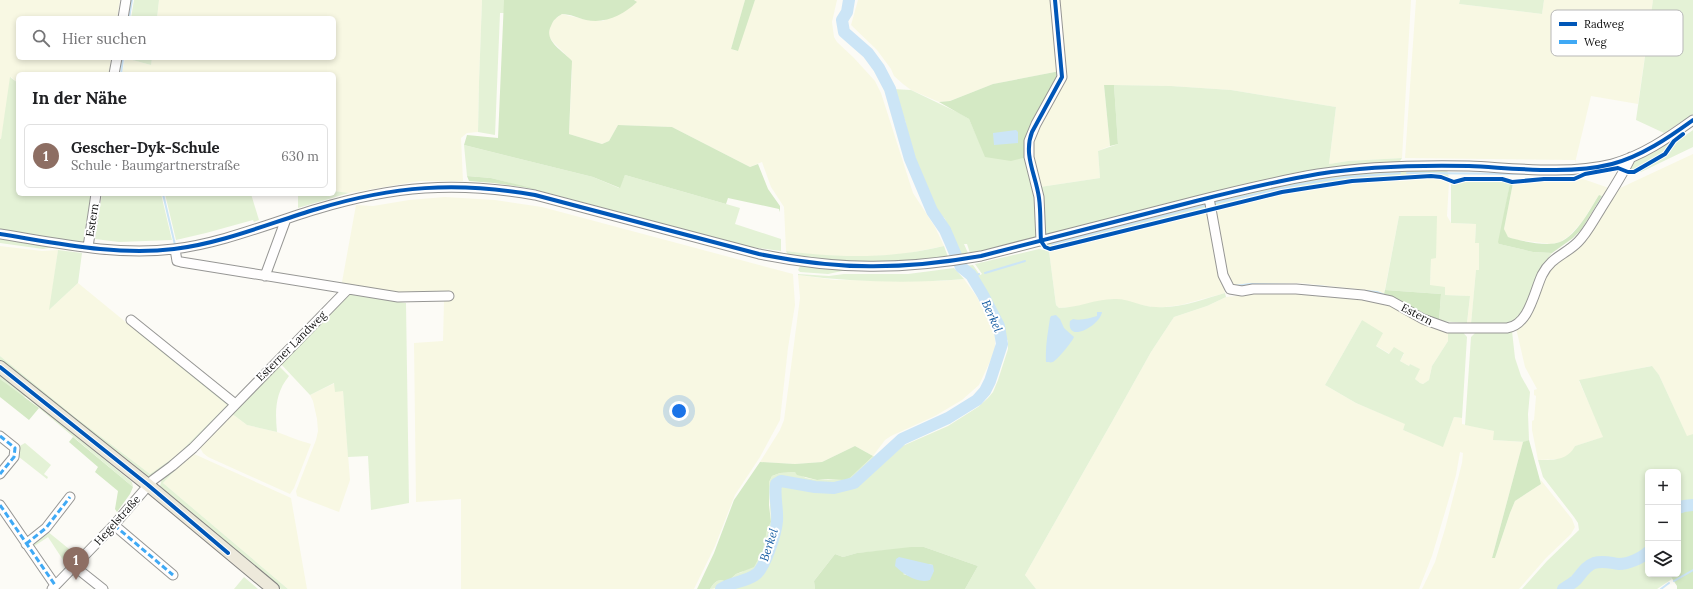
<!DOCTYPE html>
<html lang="de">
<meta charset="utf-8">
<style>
:root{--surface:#fff;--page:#f2f2f2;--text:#202124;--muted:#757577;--line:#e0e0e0;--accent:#636260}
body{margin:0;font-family:Lora,serif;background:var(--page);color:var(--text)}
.controls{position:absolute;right:12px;bottom:12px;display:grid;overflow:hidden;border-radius:6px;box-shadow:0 2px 6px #0003}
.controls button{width:36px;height:36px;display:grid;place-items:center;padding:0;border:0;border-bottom:1px solid var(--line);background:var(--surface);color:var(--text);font:20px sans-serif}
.you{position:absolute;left:679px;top:411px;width:14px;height:14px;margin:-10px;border:3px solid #fff;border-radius:50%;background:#1a73e8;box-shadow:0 0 0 6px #1a73e833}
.badge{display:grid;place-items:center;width:26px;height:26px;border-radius:50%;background:var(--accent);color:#fff;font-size:13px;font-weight:700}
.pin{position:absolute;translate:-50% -33px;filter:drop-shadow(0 1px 2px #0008)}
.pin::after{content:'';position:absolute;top:21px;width:14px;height:12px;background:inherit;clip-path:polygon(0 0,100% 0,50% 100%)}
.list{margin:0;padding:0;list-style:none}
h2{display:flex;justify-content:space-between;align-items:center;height:52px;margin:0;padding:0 16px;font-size:17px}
h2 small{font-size:13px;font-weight:400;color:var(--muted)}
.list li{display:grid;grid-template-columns:26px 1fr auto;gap:12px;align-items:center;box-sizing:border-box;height:64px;margin:0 8px 8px;padding:0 8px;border:1px solid var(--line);border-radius:6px}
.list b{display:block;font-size:15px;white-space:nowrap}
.list p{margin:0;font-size:13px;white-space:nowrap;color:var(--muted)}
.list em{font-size:13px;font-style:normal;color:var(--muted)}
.icon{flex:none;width:22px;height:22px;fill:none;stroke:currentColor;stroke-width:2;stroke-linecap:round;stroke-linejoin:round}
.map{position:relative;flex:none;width:1693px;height:589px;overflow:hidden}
.search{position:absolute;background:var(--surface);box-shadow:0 2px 6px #0003;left:16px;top:16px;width:320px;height:44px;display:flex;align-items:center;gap:10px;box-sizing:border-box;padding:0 14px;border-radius:6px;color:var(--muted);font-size:15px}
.panel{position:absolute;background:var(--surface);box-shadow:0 2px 6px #0003;left:16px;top:72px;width:320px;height:124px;border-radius:6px}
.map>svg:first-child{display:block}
.farmland{fill:#f8f8e3}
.green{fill:#e4f2d6}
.forest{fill:#d4e9c4;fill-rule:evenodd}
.water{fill:#cce5f6}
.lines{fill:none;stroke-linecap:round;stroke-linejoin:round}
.stream{stroke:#cce5f6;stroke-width:2}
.river{stroke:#cce5f6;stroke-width:12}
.minor-casing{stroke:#969694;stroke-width:11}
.major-casing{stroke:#848381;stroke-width:14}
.minor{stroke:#fffefe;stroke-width:9}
.major{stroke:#ede9db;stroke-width:12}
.quiet{stroke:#3fa9f5;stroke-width:3;stroke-dasharray:6 3;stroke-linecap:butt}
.cycleway-casing{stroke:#fff;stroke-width:6}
.cycleway{stroke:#0057b8;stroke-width:4}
.labels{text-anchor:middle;stroke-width:4;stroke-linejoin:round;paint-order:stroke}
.street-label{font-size:11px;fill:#101010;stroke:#fff}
.water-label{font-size:12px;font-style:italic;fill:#185ea3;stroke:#fff}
.key{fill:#fff;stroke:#b7b7b7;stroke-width:1}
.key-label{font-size:11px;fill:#101010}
</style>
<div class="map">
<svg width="1693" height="589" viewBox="0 0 1693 589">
<rect width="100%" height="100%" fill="#fcfbf6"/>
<path class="farmland" d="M0 0H120L117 18H18V58H111L109 74H18V83L11 77 1 140 0 139Z
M159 0H482L479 82 478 132 467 133 461 138 463 181H420L349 193 334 191V74H122L125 58 151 65 152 58H334V18H157Z
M634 0H745L731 49 737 51 755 0H837L832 22 834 37 837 42 854 58 875 81 881 93 913 193 935 227 944 246 904 254 859 257 817 255 786 251 784 207 771 187 762 162 750 167 672 127 618 125 609 141 602 144 569 134 572 71 567 56 553 42 549 36 548 31 551 24 555 19 562 14 587 20 603 21 636 1Z
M858 0H1053L1060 71 993 84 950 101 939 102 911 90 903 84 894 76 891 69 877 50 851 25Z
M1057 0H1411L1402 158 1348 161 1329 164 1336 107 1231 90 1171 86 1104 85 1110 146 1098 151 1100 178 1040 187 1033 165 1034 133 1057 92Z
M1416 0H1460L1459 4 1542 14 1544 0H1653L1638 104 1591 96 1575 163V160L1405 158Z
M1693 154V434L1687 437 1659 375 1651 366 1579 381 1604 437 1575 446 1572 452 1562 459 1538 460 1532 430V421L1534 420 1536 396 1534 395V390L1537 389 1525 367 1516 328 1549 265 1571 252 1618 189Z
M1439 178 1449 182 1447 216 1451 223 1476 224 1475 242 1479 243V271H1476L1471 324H1467L1470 296 1445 295 1430 286 1431 258H1435L1399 216 1384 294 1377 291 1301 283H1251L1235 285 1229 281 1216 209 1290 192 1333 185 1372 181Z
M1580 178 1609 188 1604 196 1599 195 1582 222 1569 236 1560 242 1551 244 1517 240 1508 237 1505 233 1504 229 1513 183 1543 181H1575Z
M445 197 495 200 542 207 793 274 795 305 788 348 780 420 760 457 735 495 715 546 694 589H461V499L416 502 414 343 443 341 444 301H450V293H404L343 284 342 282 356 205 373 206 409 200Z
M1210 211 1225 293 1181 305 1157 308 1146 306 1114 299 1073 307 1059 308 1056 305 1049 251Z
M0 246 42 251 58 250 50 309 78 283 227 405 176 456 150 474 75 417 0 356Z
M798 275 835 280 941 281 964 279 977 297 992 327 995 335V351L979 385 962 400 935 416 891 436 885 440 873 456 855 446 822 462 795 464 760 462 780 430 784 420 800 298Z
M1266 293H1297L1324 297 1325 295 1371 300 1391 304 1448 330V341L1432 366 1429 380 1423 384 1420 383 1415 379 1419 369 1410 364 1409 366 1400 361 1404 354H1390L1375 345 1362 320 1325 385 1356 403 1406 424 1403 430 1443 446 1454 417 1462 418V424L1495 431 1494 440 1523 442 1492 558H1495L1510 513 1515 501 1541 484 1540 479 1572 519 1575 527 1571 534 1546 558 1519 589H1422L1435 562 1445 529 1462 463 1463 453 1460 452 1456 475 1432 556 1419 589H1036L1025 575 1113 420 1151 352 1174 317 1207 306 1226 297Z
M335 383 343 390 350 480 339 512 297 496 296 491 316 440 318 431 317 419 313 401 310 395Z
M231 413 247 425 277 432 298 440 311 444 294 488 290 494 208 457 203 453 199 446Z
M192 453 291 498 307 589H288L163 483Z"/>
<path class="green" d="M134 0H159L157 18H131Z
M482 0H504V13H500L495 135 478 132 479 82Z
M1460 0H1544L1542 14 1459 4Z
M1653 0H1693V114L1664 133 1636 120Z
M125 58H152L151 65Z
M10 77 18 83V194H91L83 243 0 231V139H1Z
M1114 85 1171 86 1231 90 1336 107 1329 164 1348 161 1402 158 1398 164 1372 165 1047 236 1043 231 1040 187 1100 178 1098 151 1118 144Z
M893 89 911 90 959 113 969 119 986 157H1027L1037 206 1038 234 1034 239 1003 247 970 253 967 244H964L968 253 960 255 945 219 934 206 911 152 907 139 906 123Z
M1693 130V147L1641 172H1638L1668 154 1676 142Z
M1673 138 1671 146 1663 154 1636 170 1631 171 1627 170 1632 161Z
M464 145 593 177 619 188 625 175 740 208 735 224 781 239V251L751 247 491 178 467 176Z
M1447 169 1449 178 1440 175 1405 176 1344 181 1280 191 1213 207V200C1258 190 1303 178 1349 173 1382 170 1415 170 1447 169Z
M1467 180H1501L1510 183 1499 244 1533 252 1552 253 1539 270 1523 311 1517 319 1507 323 1471 324 1476 270H1479V243H1475L1476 224 1451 223V184L1458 183Z
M334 191 349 193 298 208V194H334Z
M102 194H161L172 240 119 242 95 239Z
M165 194H251L259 220 254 222 253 220 206 233 176 240Z
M1206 202 1210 208 1053 248 1048 246V242Z
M1399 216H1437L1436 258 1431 259 1430 285 1445 287V295L1470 296 1467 323 1439 321 1441 294 1385 290Z
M0 237 60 246 43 249 0 243Z
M944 246 948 257 926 261 870 264 789 257 786 251C841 258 889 259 944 246Z
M1039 249 1049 251 1056 305 1059 308C1078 308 1095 299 1114 299 1128 298 1141 307 1156 307 1179 309 1203 299 1225 293L1226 297 1207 306 1174 317 1151 352 1113 420 1025 575 1036 589H965L978 566 924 547 857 553 843 557 835 554 814 581 815 589H726C735 586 746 583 755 578 769 569 780 533 779 517 779 506 776 497 779 486L781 484 797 487 836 490 855 486 898 448 948 426 978 407 988 398 993 392 998 380 1008 349V341L1005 336 1003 326 986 293 975 274 965 266 973 265 980 275 982 274 975 264Z
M58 250 82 253 78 283 49 310Z
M800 266H802L847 270 828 274 800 272 798 270Z
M954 268 964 279C909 284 853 282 798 275V274L829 276 844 274H908Z
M347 294 406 303 409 503 371 510 368 456 348 457 343 391 335 392 334 383 310 395 280 363Z
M1362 320 1383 333 1376 346 1389 354 1394 347 1404 353 1400 361 1409 366 1410 364 1420 369 1415 379 1420 383 1423 384 1429 380 1432 366 1448 341V330H1461L1467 337 1462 418 1454 417 1443 447 1403 430 1405 424 1356 403 1325 385Z
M138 330 228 403 229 406 177 460 153 476 149 477 129 461 91 435 0 361V356L75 417 150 474 176 456 227 405 137 332Z
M1477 331H1512L1515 358 1521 376 1530 392 1528 414 1529 440 1525 442 1493 440 1494 431 1465 425 1471 337Z
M278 365 289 376C275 393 275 411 277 432L247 425 231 413Z
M1652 366 1659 375 1687 436 1693 434V502H1685L1678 504V472H1648V543L1645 550 1629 559 1619 561C1595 548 1575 574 1559 589H1522L1547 561 1579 530 1578 523 1574 517 1543 477 1538 460C1553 460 1567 461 1575 446L1603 437 1579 380Z
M0 374 132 482 133 487 26 397 21 396 0 379Z
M25 443 51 465 44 474 48 477 47 479 19 457 18 447Z
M873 456 877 458C869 465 861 475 851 481 833 491 800 481 780 479L774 483C772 495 774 505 774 517 775 530 767 560 757 569 752 575 743 578 735 580 727 583 718 589 710 589 715 581 719 578 727 582L736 574 742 572 763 550 767 530 771 522 769 488V482L772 476 780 473 795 472 806 478 817 480 844 479 851 477Z
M184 461 163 483 288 589H281L160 486 162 478Z
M47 531 74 553 65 563 48 537 33 547 34 541Z
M1648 559V574H1669L1672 579 1657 589H1568L1580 581 1590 570 1595 567 1621 566Z
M244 577 258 589H234Z"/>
<path class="forest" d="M504 0H634L637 2C623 15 606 24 586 20 578 18 570 14 562 14 557 17 553 20 551 26 543 41 563 51 572 61L569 134 602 144 609 141 618 125 672 127 750 167 758 164 768 189 780 206V212L779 209 728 198 726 204 625 175 620 188 593 177 464 145 467 135 498 138Z
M745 0H755L738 51 731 49Z
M1060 71 1027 157 1011 161 985 157 969 119 939 102 950 101 993 84Z
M1104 85H1114L1118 144 1110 146Z
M467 176 491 178 536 189 493 183 469 181Z
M1510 183H1513L1504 229 1508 237C1520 241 1548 247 1560 242 1577 235 1590 209 1599 195L1602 196 1581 230 1573 238 1552 253 1533 252 1499 244 1498 242Z
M1385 290 1441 294 1439 321 1384 294Z
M0 379 39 408 29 420 0 397Z
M73 437 133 487 130 494 117 512 115 509 118 491 95 472 98 467 69 442Z
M1529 440 1541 484 1515 501 1510 513 1495 558H1492L1523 442Z
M855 446 873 456 851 477 846 480 828 479 817 480 797 475 795 472 780 473 772 476 769 482V505L771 522 767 530 763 550 754 567 736 574 727 582C719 578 715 581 710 589H697L714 553 734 500 760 462 795 464 822 462Z
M1686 509 1693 510V589H1677V586L1669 574H1678V511Z
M911 547H924L978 566 965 589H815L814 581 835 554 843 557 857 553ZM926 564 933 565 910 576 903 574Z"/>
<path class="water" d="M1016 130 1018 132V143L994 145 993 133Z
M1097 312H1102C1100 326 1066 344 1070 321L1073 319C1080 321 1090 318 1097 316Z
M1056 315 1060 319 1064 328 1074 337C1072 342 1058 359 1053 362 1050 363 1049 362 1046 362 1045 347 1048 332 1050 318L1051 316Z
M899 557 933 565 934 571 930 580C918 584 903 574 895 566L896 559Z"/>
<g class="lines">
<path class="stream" d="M129 18 132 0
M121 74 123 58
M1407 173 1539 174
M1544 174 1574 175
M163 194 175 245
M1215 203 1301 184 1346 177 1400 173
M1597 206 1603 197
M1052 244 1207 205
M1548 260 1573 241
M985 273 1025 261
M972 277 979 274
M1296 285 1326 287
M1234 286 1251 284 1292 285
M1366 291 1377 292 1387 296
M1674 581 1693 570
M1661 589 1669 583"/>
<path class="river" d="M1678 508 1684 506 1693 505
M721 589C730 582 745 582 755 575 765 569 776 533 777 521 778 509 774 497 776 484L781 481 815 487 834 488 854 483 902 439 948 418 977 400 985 391 990 381 1002 344 999 326 983 295 971 275 961 267 945 230 932 211 910 159 890 89 879 68 868 53 844 32 842 20 847 12 849 0
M1563 589C1567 586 1572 584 1576 580 1582 573 1586 566 1594 563 1604 560 1610 563 1619 564 1628 564 1642 558 1648 552"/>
<g class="minor-casing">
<path id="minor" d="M123 18 126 0
M114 74 117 58
M1209 198 1223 275 1230 289 1242 291 1253 289H1296L1363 295 1391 301 1423 319 1448 328H1507C1529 325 1534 292 1542 275 1551 257 1565 255 1578 242 1587 233 1593 221 1600 210 1611 192 1622 176 1631 157
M0 234C57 243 116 256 174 249 223 243 270 223 317 209 393 186 456 181 535 195L759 254C838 270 902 270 981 256 1053 238 1124 219 1196 201 1236 191 1277 181 1318 174 1368 166 1419 165 1469 166 1514 168 1568 175 1612 164 1642 156 1668 138 1693 120
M1041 241 1039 197 1029 157V141L1036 124 1062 77 1055 0
M88 247 96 194
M175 249 177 261 181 262 398 297 449 296
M265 276 286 219
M131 320 234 403
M0 436 15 448 14 457 0 474
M0 505 55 585
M114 525 173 575
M26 544 46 528 70 497
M74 566 103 589
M52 589 114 525 153 480 172 466 193 448 348 289"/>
</g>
<g class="major-casing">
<path id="major" d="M0 367 148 485 273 589"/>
</g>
<use href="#minor" class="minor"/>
<use href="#major" class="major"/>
<path class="quiet" d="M0 436 15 448 14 457 0 474
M0 505 55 585
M114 525 173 575
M26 544 46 528 70 497"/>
<g class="cycleway-casing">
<path id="cycleway" d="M1055 0 1062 77 1032 132C1023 155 1036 175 1039 198 1041 212 1040 227 1041 241L1045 247 1050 249 1282 192 1352 181 1431 176 1441 177 1454 182 1465 179H1502L1512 182 1544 179H1574L1585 174 1618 168 1628 172H1634L1665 154 1674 141 1683 134
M0 234C57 243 116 256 174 249 223 243 270 223 317 209 393 186 456 181 535 195L759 254C838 270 902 270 981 256 1053 238 1124 219 1196 201 1236 191 1277 181 1318 174 1368 166 1419 165 1469 166 1514 168 1568 175 1612 164 1642 156 1668 138 1693 120
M0 367 148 485 228 553"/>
</g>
<use href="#cycleway" class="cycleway"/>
</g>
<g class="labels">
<g class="street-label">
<text transform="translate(92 220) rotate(-81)" y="4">Estern</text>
<text transform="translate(1417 314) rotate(27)" y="4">Estern</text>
<text transform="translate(291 346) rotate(-45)" y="4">Esterner Landweg</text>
<text transform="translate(117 520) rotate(-48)" y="4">Hegelstraße</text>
</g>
<g class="water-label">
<text transform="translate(992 316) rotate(66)" y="4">Berkel</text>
<text transform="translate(769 545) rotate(-72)" y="4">Berkel</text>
</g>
</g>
<rect x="1551" y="10" width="132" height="46" rx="6" class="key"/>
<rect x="1559" y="22" width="18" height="4" fill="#0057b8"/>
<rect x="1559" y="40" width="18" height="4" fill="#3fa9f5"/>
<g class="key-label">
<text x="1584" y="28">Radweg</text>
<text x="1584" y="46">Weg</text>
</g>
</svg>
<div class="controls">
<button>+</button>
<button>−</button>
<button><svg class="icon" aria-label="layers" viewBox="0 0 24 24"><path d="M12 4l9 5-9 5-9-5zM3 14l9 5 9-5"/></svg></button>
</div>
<div class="you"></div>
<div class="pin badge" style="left:76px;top:580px;background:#8d6e63">1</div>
<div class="search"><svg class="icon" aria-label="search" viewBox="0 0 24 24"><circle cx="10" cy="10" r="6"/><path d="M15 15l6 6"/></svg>Hier suchen</div>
<section class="panel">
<h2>In der Nähe<small></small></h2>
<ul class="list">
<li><span class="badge" style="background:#8d6e63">1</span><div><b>Gescher-Dyk-Schule</b><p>Schule · Baumgartnerstraße</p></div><em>630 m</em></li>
</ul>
</section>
</div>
